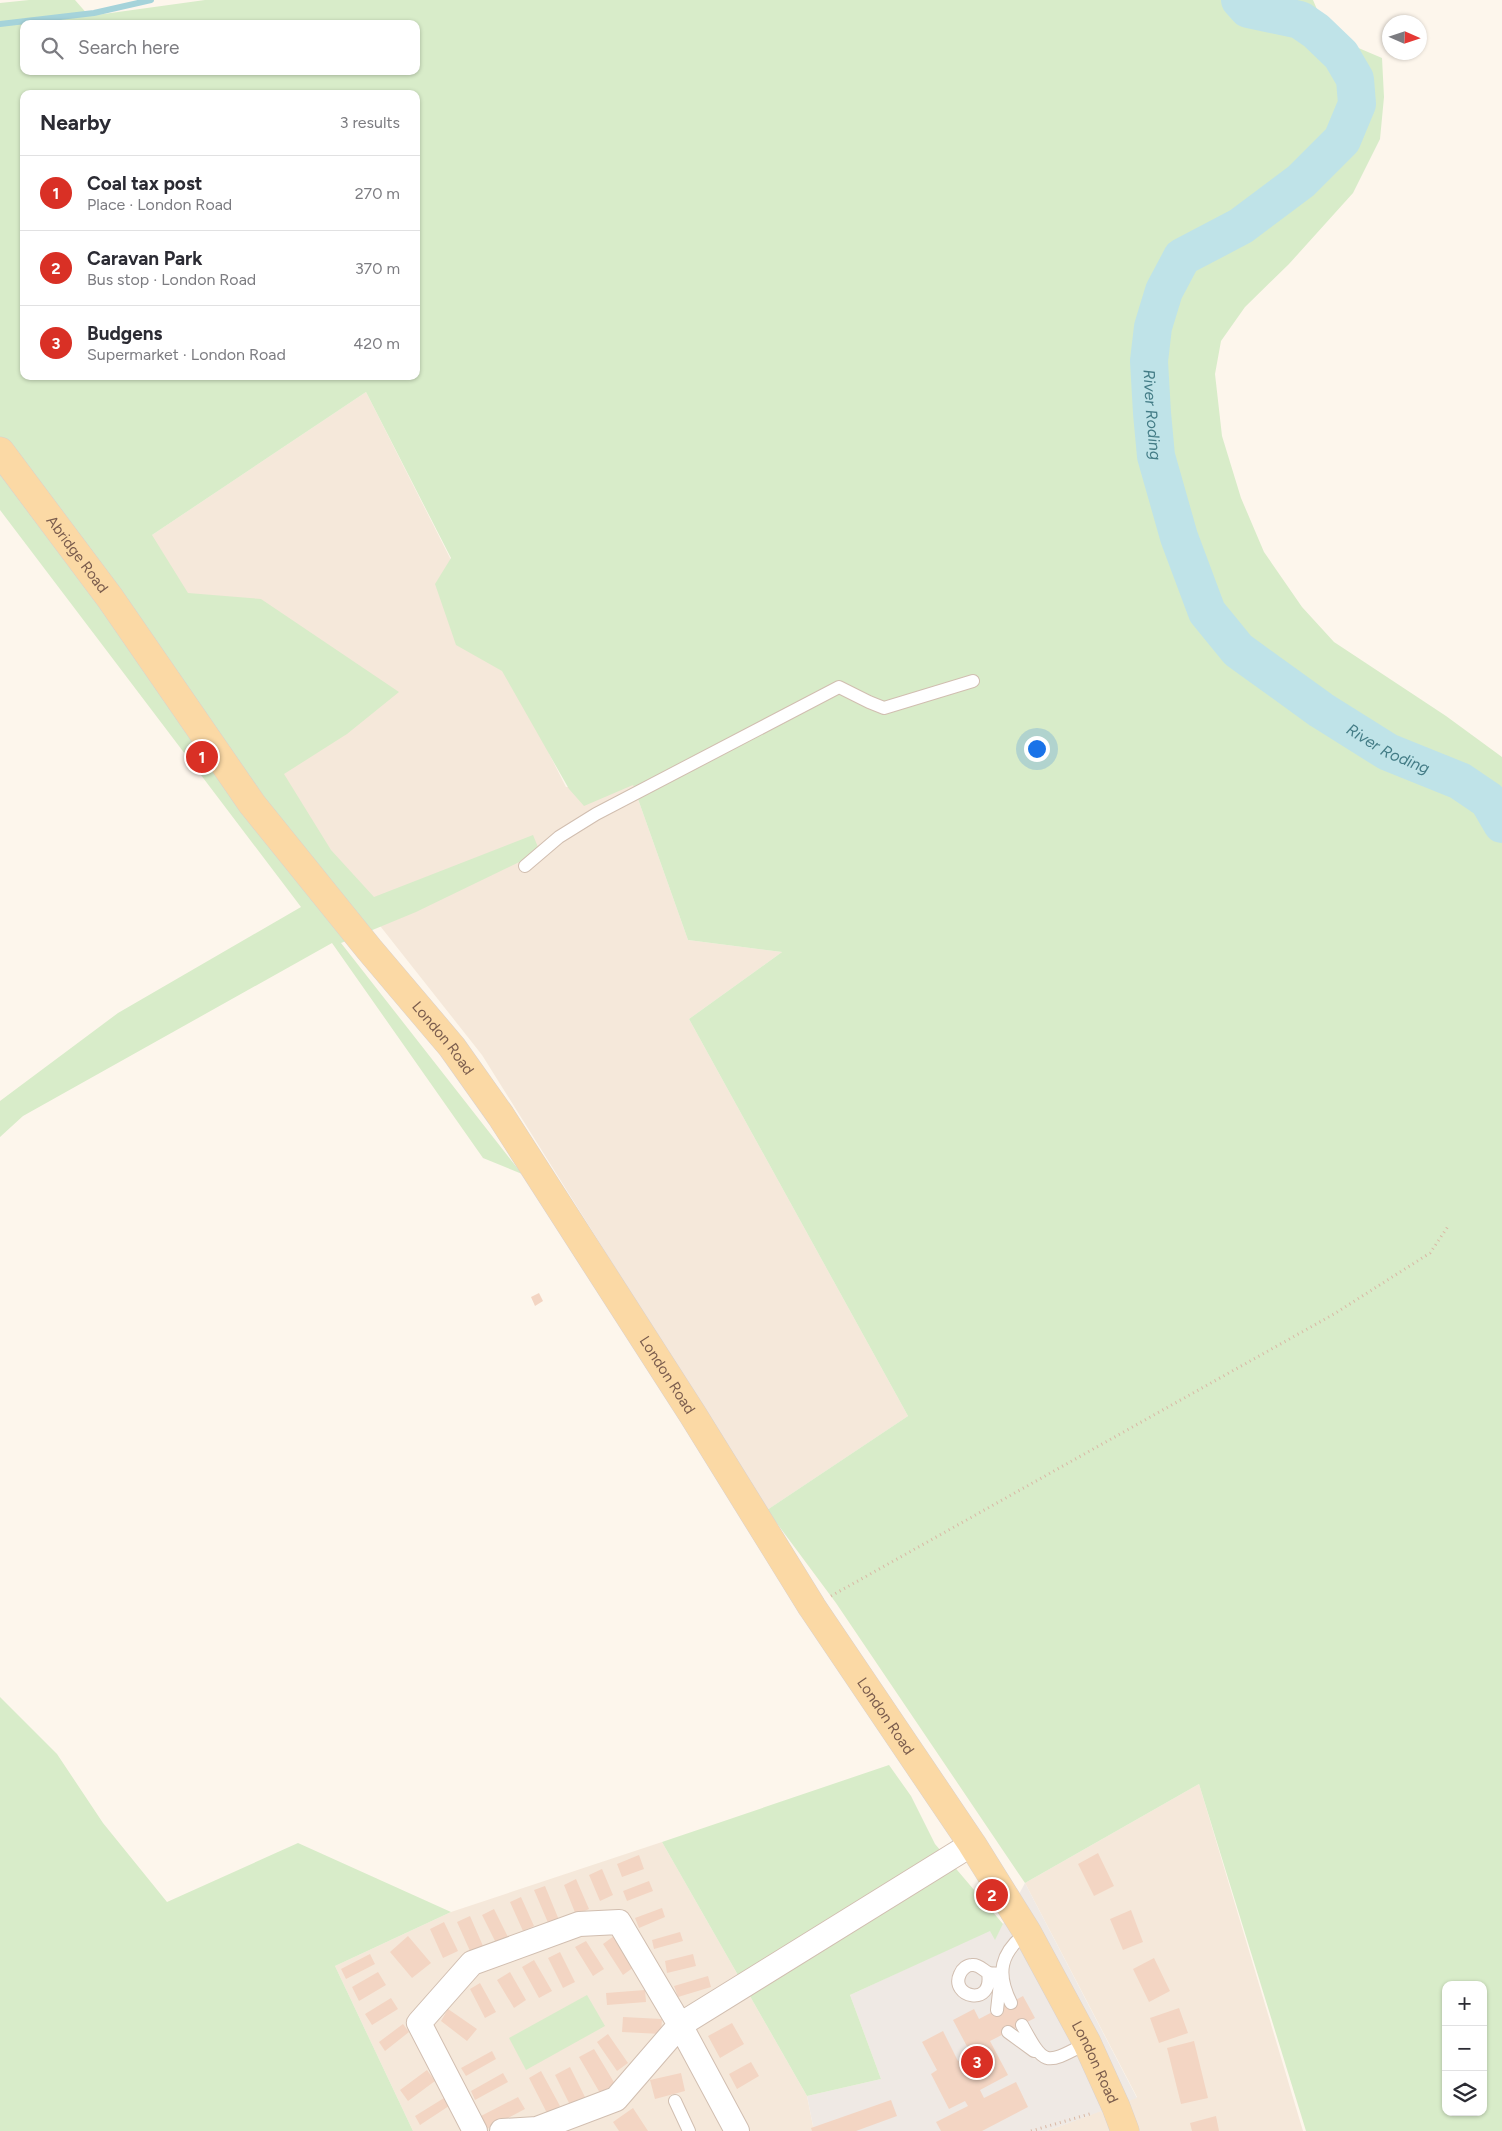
<!DOCTYPE html>
<meta charset="utf-8">
<style>
:root{--surface:#fff;--page:#f7f7f7;--text:#2b2b33;--muted:#7c7c81;--line:#e1e1e2;--accent:#d93025}
body{margin:0;font-family:Figtree,sans-serif;background:var(--page);color:var(--text)}
.controls{position:absolute;right:15px;bottom:15px;display:grid;overflow:hidden;border-radius:10px;box-shadow:0 1px 4px #0004}
.controls button{width:45px;height:45px;display:grid;place-items:center;padding:0;border:0;border-bottom:1px solid var(--line);background:var(--surface);color:var(--text);font:25px sans-serif}
.compass{position:absolute;left:1382px;top:15px;width:45px;height:45px;border-radius:50%;background:var(--surface);box-shadow:0 1px 4px #0004;rotate:93deg}
.you{position:absolute;left:1036px;top:748px;width:18px;height:18px;margin:-12px;border:4px solid #fff;border-radius:50%;background:#1a73e8;box-shadow:0 0 0 8px #1a73e833}
.badge{display:grid;place-items:center;width:32px;height:32px;border-radius:50%;background:var(--accent);color:#fff;font-size:16px;font-weight:700}
.pin{position:absolute;translate:-50% -50%;border:2px solid #fff;box-shadow:0 1px 5px #0006}
.list{margin:0;padding:0;list-style:none}
h2{display:flex;justify-content:space-between;align-items:center;height:65px;margin:0;padding:0 20px;font-size:21px}
h2 small{font-size:16px;font-weight:400;color:var(--muted)}
.list li{display:grid;grid-template-columns:32px 1fr auto;gap:15px;align-items:center;box-sizing:border-box;height:75px;padding:0 20px;border-top:1px solid var(--line)}
.list b{display:block;font-size:19px;white-space:nowrap}
.list p{margin:0;font-size:16px;white-space:nowrap;color:var(--muted)}
.list em{font-size:16px;font-style:normal;color:var(--muted)}
.icon{flex:none;width:28px;height:28px;fill:none;stroke:currentColor;stroke-width:2;stroke-linecap:round;stroke-linejoin:round}
.map{position:relative;flex:none;width:1502px;height:2131px;overflow:hidden}
.search{position:absolute;background:var(--surface);box-shadow:0 1px 4px #0004;left:20px;top:20px;width:400px;height:55px;display:flex;align-items:center;gap:12px;box-sizing:border-box;padding:0 18px;border-radius:10px;color:var(--muted);font-size:19px}
.panel{position:absolute;background:var(--surface);box-shadow:0 1px 4px #0004;left:20px;top:90px;width:400px;height:290px;border-radius:10px}
.map>svg:first-child{display:block}
.residential{fill:#f5e8da}
.industrial{fill:#efe9e4}
.green{fill:#d8ecc9;fill-rule:evenodd}
.lines{fill:none;stroke-linecap:round;stroke-linejoin:round}
.stream{stroke:#a5d3da;stroke-width:6}
.river{stroke:#bfe3e8;stroke-width:38}
.building{fill:#f3d5c3}
.lane-casing{stroke:#d1beb0;stroke-width:14}
.street-casing{stroke:#d1beb0;stroke-width:26}
.primary-casing{stroke:#dad1cd;stroke-width:29}
.path{stroke:#d9b8a5;stroke-width:3;stroke-dasharray:1 4;stroke-linecap:butt}
.lane{stroke:#fff;stroke-width:12}
.street{stroke:#fff;stroke-width:24}
.primary{stroke:#fbd9a5;stroke-width:28}
.labels{text-anchor:middle;stroke-width:4;stroke-linejoin:round;paint-order:stroke}
.street-label{font-size:15px;fill:#7a5c4d;stroke:#fffaf3}
.water-label{font-size:16px;font-style:italic;fill:#437c86;stroke:#fffaf3}
</style>
<div class="map">
<svg width="1502" height="2131" viewBox="0 0 1502 2131">
<rect width="100%" height="100%" fill="#fdf6ec"/>
<path class="residential" d="M366 392 566 787 633 785 688 940 782 952 689 1019 908 1416 767 1510 482 1055 246 756 116 559Z
M1199 1784 1303 2131H1047L1137 2097 1025 1883Z
M662 1842 807 2096 814 2131H413L335 1966 451 1912Z"/>
<path class="industrial" d="M1025 1883 1137 2098 1047 2131H814L807 2096 881 2079 850 1995 990 1930 995 1939Z"/>
<path class="green" d="M29 0H75L89 16 205 0H1313L1328 35 1382 58 1384 97 1380 139 1353 193 1289 264 1245 307 1221 341 1215 374 1222 436 1241 498 1264 552 1302 607 1334 642 1446 716 1502 757V2131H1306L1199 1784 1025 1883 836 1603 767 1510 908 1416 689 1019 782 952 688 940 633 785 584 806 569 789 502 671 456 645 435 584 451 558 366 392 152 535 188 593 261 599 399 692 347 734 284 774 331 850 374 897 533 835 540 852 416 912 341 943 522 1174 483 1158 332 943 23 1116 0 1137V1101L118 1013 301 907 0 510V3ZM24 24H416V71H24ZM24 94H416V376H24ZM1446 1985H1483V2112H1446Z
M0 1697 57 1754 103 1823 167 1902 298 1843 451 1912 335 1966 413 2131H0Z
M889 1765 911 1796 935 1844 1003 1924 995 1940 990 1931 850 1995 881 2079 807 2096 662 1842Z
M587 1995 605 2026 526 2070 509 2038Z"/>
<g class="lines">
<path class="stream" d="M0 24 94 13 151 0"/>
<path class="river" id="s1" d="M1240 0 1248 9 1300 20 1316 31 1341 55 1355 79 1357 104 1342 140 1301 181 1241 226 1182 257 1164 291 1153 327 1149 361 1152 413 1156 456 1179 537 1207 612 1238 650 1321 710 1388 752 1460 781 1488 800 1502 824"/>
</g>
<path class="building" d="M539 1293 543 1301 535 1306 531 1297Z
M1098 1853 1114 1886 1094 1896 1078 1864Z
M639 1855 644 1869 622 1877 617 1864Z
M602 1869 613 1895 600 1901 589 1875Z
M576 1879 589 1909 576 1915 564 1885Z
M649 1881 653 1891 627 1901 623 1891Z
M545 1886 559 1920 549 1925 534 1890Z
M521 1897 534 1926 523 1931 510 1902Z
M662 1908 665 1917 639 1928 635 1918Z
M494 1909 508 1937 496 1943 482 1915Z
M1131 1910 1143 1942 1123 1950 1110 1919Z
M470 1916 483 1946 470 1951 457 1922Z
M444 1922 458 1951 443 1958 430 1929Z
M680 1932 683 1941 654 1949 652 1940Z
M408 1936 431 1963 412 1978 390 1952Z
M614 1936 634 1967 623 1975 603 1944Z
M586 1941 604 1969 593 1976 575 1947Z
M560 1952 575 1982 563 1988 548 1958Z
M370 1954 375 1964 346 1979 341 1969Z
M693 1954 696 1966 667 1973 665 1961Z
M1154 1958 1170 1991 1149 2002 1133 1969Z
M534 1960 552 1991 539 1998 522 1967Z
M378 1972 386 1985 359 2001 352 1987Z
M510 1972 526 2000 514 2008 497 1980Z
M708 1976 711 1987 678 1997 674 1986Z
M480 1983 496 2012 485 2018 470 1989Z
M645 1990 646 2002 607 2005 606 1993Z
M1023 1996 1035 2018 990 2041 1008 2075 980 2090 984 2098 1016 2082 1028 2107 982 2131H941L936 2122 968 2106 965 2101 949 2109 931 2074 937 2070 922 2042 943 2031 958 2061 971 2054 953 2020 974 2009 979 2019Z
M391 1998 398 2009 372 2025 365 2014Z
M1179 2008 1188 2033 1159 2043 1150 2018Z
M448 2009 477 2029 467 2041 441 2021Z
M623 2017 662 2019 661 2034 622 2032Z
M732 2023 744 2044 720 2058 708 2036Z
M403 2024 409 2032 385 2051 379 2042Z
M608 2034 628 2063 617 2071 597 2042Z
M1194 2041 1208 2098 1181 2104 1167 2048Z
M594 2049 615 2084 600 2093 579 2057Z
M492 2051 496 2059 466 2076 461 2068Z
M751 2062 759 2076 737 2089 729 2074Z
M570 2067 586 2099 571 2107 555 2075Z
M427 2070 435 2081 408 2101 400 2090Z
M541 2071 560 2106 547 2113 529 2078Z
M503 2073 508 2082 475 2100 471 2091Z
M681 2073 685 2091 655 2099 650 2080Z
M518 2097 525 2109 487 2129 481 2116Z
M444 2098 449 2106 420 2125 415 2116Z
M891 2100 897 2116 856 2131H812L811 2128Z
M633 2108 648 2131H619L613 2122Z
M1216 2116 1219 2131H1192L1190 2123Z"/>
<g class="lines">
<g class="lane-casing">
<path id="lane" d="M525 866 559 837 596 814 839 687 869 702 884 708 973 681
M988 1973C994 2008 949 1997 960 1974 962 1969 967 1965 972 1965 980 1964 983 1971 989 1973 992 1974 997 1973 1001 1974L997 2010
M1011 2003C996 1973 1000 1953 1027 1932
M1022 2025C1045 2067 1045 2065 1087 2043
M1008 2032 1034 2051
M675 2101 689 2131"/>
</g>
<g class="street-casing">
<path id="street" d="M475 2131 419 2023 472 1963 579 1924 619 1922 680 2025 737 2131
M502 2131 537 2129 616 2099 680 2025 972 1844"/>
</g>
<g class="primary-casing">
<g id="primary">
<path id="s2" d="M0 451 110 598 252 804 369 949 452 1047 501 1116 693 1415 812 1607 972 1844 1027 1932 1087 2043 1116 2107 1125 2131"/>
</g>
</g>
<path class="path" d="M831 1596 1334 1314 1430 1253 1449 1225
M1031 2131 1093 2113"/>
<use href="#lane" class="lane"/>
<use href="#street" class="street"/>
<use href="#primary" class="primary"/>
</g>
<g class="labels">
<g class="street-label">
<text dy="5" stroke="none"><textPath href="#s2" startOffset="129">Abridge Road</textPath></text>
<text dy="5" stroke="none"><textPath href="#s2" startOffset="736">London Road</textPath></text>
<text dy="5" stroke="none"><textPath href="#s2" startOffset="1141">London Road</textPath></text>
<text dy="5" stroke="none"><textPath href="#s2" startOffset="1546">London Road</textPath></text>
<text dy="5" stroke="none"><textPath href="#s2" startOffset="1951">London Road</textPath></text>
</g>
<g class="water-label">
<text dy="6" stroke="none"><textPath href="#s1" startOffset="575">River Roding</textPath></text>
<text dy="6" stroke="none"><textPath href="#s1" startOffset="1010">River Roding</textPath></text>
</g>
</g>
</svg>
<div class="controls">
<button>+</button>
<button>−</button>
<button><svg class="icon" aria-label="layers" viewBox="0 0 24 24"><path d="M12 4l9 5-9 5-9-5zM3 14l9 5 9-5"/></svg></button>
</div>
<svg class="compass" viewBox="-18 -18 36 36"><path d="M0-13l5 13h-10z" fill="#e53935"/><path d="M0 13l5-13h-10z" fill="#7c7c81"/></svg>
<div class="you"></div>
<div class="pin badge" style="left:202px;top:757px">1</div>
<div class="pin badge" style="left:992px;top:1895px">2</div>
<div class="pin badge" style="left:977px;top:2062px">3</div>
<div class="search"><svg class="icon" aria-label="search" viewBox="0 0 24 24"><circle cx="10" cy="10" r="6"/><path d="M15 15l6 6"/></svg>Search here</div>
<section class="panel">
<h2>Nearby<small>3 results</small></h2>
<ul class="list">
<li><span class="badge">1</span><div><b>Coal tax post</b><p>Place · London Road</p></div><em>270 m</em></li>
<li><span class="badge">2</span><div><b>Caravan Park</b><p>Bus stop · London Road</p></div><em>370 m</em></li>
<li><span class="badge">3</span><div><b>Budgens</b><p>Supermarket · London Road</p></div><em>420 m</em></li>
</ul>
</section>
</div>
